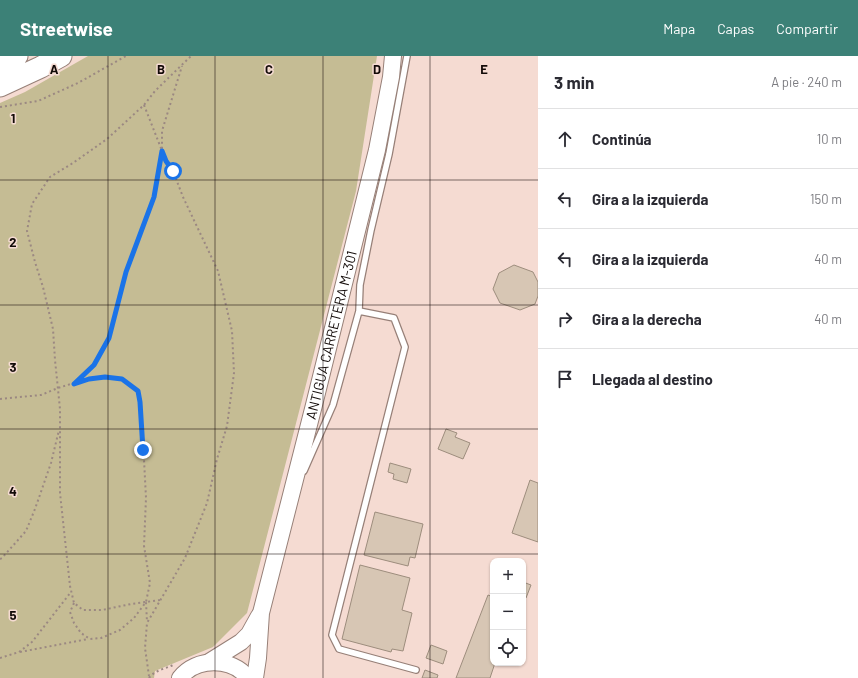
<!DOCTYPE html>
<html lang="es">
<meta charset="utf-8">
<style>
:root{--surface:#fff;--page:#f2f2f3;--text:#2b2b33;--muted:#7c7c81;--line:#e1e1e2;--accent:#3c8177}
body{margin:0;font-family:Barlow,sans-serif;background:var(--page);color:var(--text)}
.controls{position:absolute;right:12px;bottom:12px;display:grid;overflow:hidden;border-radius:8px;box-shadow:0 1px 3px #0004}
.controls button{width:36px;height:36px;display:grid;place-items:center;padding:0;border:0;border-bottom:1px solid var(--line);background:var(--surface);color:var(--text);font:20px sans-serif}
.stop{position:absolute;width:12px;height:12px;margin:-9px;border:3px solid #1a73e8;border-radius:50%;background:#fff}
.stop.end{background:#1a73e8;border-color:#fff;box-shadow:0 1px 4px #0008}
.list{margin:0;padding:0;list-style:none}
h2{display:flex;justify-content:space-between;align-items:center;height:52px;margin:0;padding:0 16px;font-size:17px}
h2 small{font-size:13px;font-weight:400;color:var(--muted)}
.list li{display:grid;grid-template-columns:26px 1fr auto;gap:12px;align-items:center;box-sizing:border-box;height:60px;padding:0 16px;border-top:1px solid var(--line)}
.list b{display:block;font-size:15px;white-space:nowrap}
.list em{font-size:13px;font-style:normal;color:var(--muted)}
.icon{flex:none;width:22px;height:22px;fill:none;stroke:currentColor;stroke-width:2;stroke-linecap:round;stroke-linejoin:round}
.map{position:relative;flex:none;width:538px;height:622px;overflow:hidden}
header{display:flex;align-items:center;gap:24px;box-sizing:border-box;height:56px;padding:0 20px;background:var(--accent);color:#fff}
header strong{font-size:19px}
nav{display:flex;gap:22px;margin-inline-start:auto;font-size:14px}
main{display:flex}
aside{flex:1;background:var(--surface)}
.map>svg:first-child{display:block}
.green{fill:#c5bc94}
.building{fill:#d7c6b4;stroke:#9d8d7d}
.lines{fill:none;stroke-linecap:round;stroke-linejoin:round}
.lane-casing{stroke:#978078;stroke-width:8}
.secondary-casing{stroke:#978078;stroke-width:18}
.highway-casing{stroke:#978078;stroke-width:23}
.path{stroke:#9b8882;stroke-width:2;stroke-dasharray:2 3;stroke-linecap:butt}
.lane{stroke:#fff;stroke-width:5.5}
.secondary{stroke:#fff;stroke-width:16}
.highway{stroke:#fff;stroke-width:21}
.route{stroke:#1a73e8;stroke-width:5}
.grid{fill:none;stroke:#120a08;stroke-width:1;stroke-opacity:0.55}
.labels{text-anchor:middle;stroke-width:3;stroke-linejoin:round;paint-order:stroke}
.street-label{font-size:14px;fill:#120a08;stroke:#f5dbd2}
.grid-label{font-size:13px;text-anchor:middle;font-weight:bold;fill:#120a08;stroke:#f5dbd2;stroke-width:3;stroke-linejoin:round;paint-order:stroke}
</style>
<header>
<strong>Streetwise</strong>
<nav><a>Mapa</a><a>Capas</a><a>Compartir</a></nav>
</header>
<main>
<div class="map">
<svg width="538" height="622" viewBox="0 0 538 622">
<rect width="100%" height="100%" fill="#f5dbd2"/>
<path class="green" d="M88 0H377L356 135 247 557 213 591 155 615 154 622H0V47L25 36Z"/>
<path class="building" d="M514 209 533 216 538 226V240L535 248 520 254 500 247 493 233 499 217Z
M446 373 457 377 455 381 470 387 463 403 438 393Z
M390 407 411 413 407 427 393 423 394 418 388 416Z
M530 424 538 427V486L512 477Z
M375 456 423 468 415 502 410 501 408 510 364 499Z
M360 509 410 522 402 554 412 557 403 595 392 593 391 596 342 583Z
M523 526 531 529 526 542 523 541Z
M488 539 493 541V607H495L490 622H456Z
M431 589 447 595 443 608 426 602Z
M425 614 438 619 437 622H422Z"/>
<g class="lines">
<g class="lane-casing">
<path id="lane" d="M359 255 394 262 405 291 332 579 339 593 416 614
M304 415 333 349 359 255 360 229 371 174 389 98 407 0"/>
</g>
<g class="secondary-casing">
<g id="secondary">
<path d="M209 606 241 586 249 578 259 560"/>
<path d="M180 622C196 601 232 601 248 622"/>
<path id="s1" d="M255 622 258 602 261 557 314 349 377 94 391 21 393 0"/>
</g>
</g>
<g class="highway-casing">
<path id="highway" d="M0 8 17 0
M0 30 41 11 61 0"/>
</g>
<path class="path" d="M144 49 166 105 173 115 183 141 218 215 232 275 234 317 227 370 217 403 207 447 185 502 147 567 145 592 149 620
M0 51 38 45 78 27 126 0
M74 327 94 309 109 282 126 216 154 141 162 95V75L182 10
M0 343 41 339 58 332 74 327 89 323 105 321 122 323 138 335 141 346 146 442 144 490 150 527 146 546
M0 503 2 502 26 475 35 453 51 407 59 374
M160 544 131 548 102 554H83L74 547 70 530 60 437V353L55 304 53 273 43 231 35 206 27 175 32 148 50 121 73 107 107 83 144 49 155 35 191 0
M74 547 70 556 74 567 81 577 90 583 101 582 120 574 134 562 146 546 147 566
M20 596 88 583
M0 602 19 596 32 586 71 536
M149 622C155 614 165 613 173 609"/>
<use href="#lane" class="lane"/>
<use href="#secondary" class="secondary"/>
<use href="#highway" class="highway"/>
</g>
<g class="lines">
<path class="route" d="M143 394 140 346 138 335 122 323 105 321 89 323 74 328 94 309 109 282 126 216 154 141 162 95 166 105 173 115"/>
</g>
<path class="grid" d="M108 0V622M215 0V622M323 0V622M430 0V622M0 124H538M0 249H538M0 373H538M0 498H538"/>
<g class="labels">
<g class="street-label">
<text dy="5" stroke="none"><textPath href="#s1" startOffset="352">ANTIGUA CARRETERA M-301</textPath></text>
</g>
</g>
<g class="grid-label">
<text x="54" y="18">A</text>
<text x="161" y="18">B</text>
<text x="269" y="18">C</text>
<text x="377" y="18">D</text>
<text x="484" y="18">E</text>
<text x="13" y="67">1</text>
<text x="13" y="191">2</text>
<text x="13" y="316">3</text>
<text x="13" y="440">4</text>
<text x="13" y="564">5</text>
</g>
</svg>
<div class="controls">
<button>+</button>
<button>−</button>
<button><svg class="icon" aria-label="locate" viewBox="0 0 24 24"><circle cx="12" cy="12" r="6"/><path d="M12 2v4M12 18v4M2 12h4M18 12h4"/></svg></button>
</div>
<div class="stop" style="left:173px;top:115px"></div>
<div class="stop end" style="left:143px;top:394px"></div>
</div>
<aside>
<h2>3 min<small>A pie · 240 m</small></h2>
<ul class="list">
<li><svg class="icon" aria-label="ahead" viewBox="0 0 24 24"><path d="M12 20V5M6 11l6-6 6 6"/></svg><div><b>Continúa</b></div><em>10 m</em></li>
<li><svg class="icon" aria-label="left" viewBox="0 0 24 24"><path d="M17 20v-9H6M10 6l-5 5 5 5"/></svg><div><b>Gira a la izquierda</b></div><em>150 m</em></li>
<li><svg class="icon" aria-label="left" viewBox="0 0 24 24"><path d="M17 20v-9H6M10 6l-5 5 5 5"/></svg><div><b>Gira a la izquierda</b></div><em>40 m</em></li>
<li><svg class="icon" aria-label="right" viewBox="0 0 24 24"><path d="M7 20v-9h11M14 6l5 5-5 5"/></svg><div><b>Gira a la derecha</b></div><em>40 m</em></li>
<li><svg class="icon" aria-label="arrive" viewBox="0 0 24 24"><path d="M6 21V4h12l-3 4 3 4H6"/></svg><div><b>Llegada al destino</b></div></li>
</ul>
</aside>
</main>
